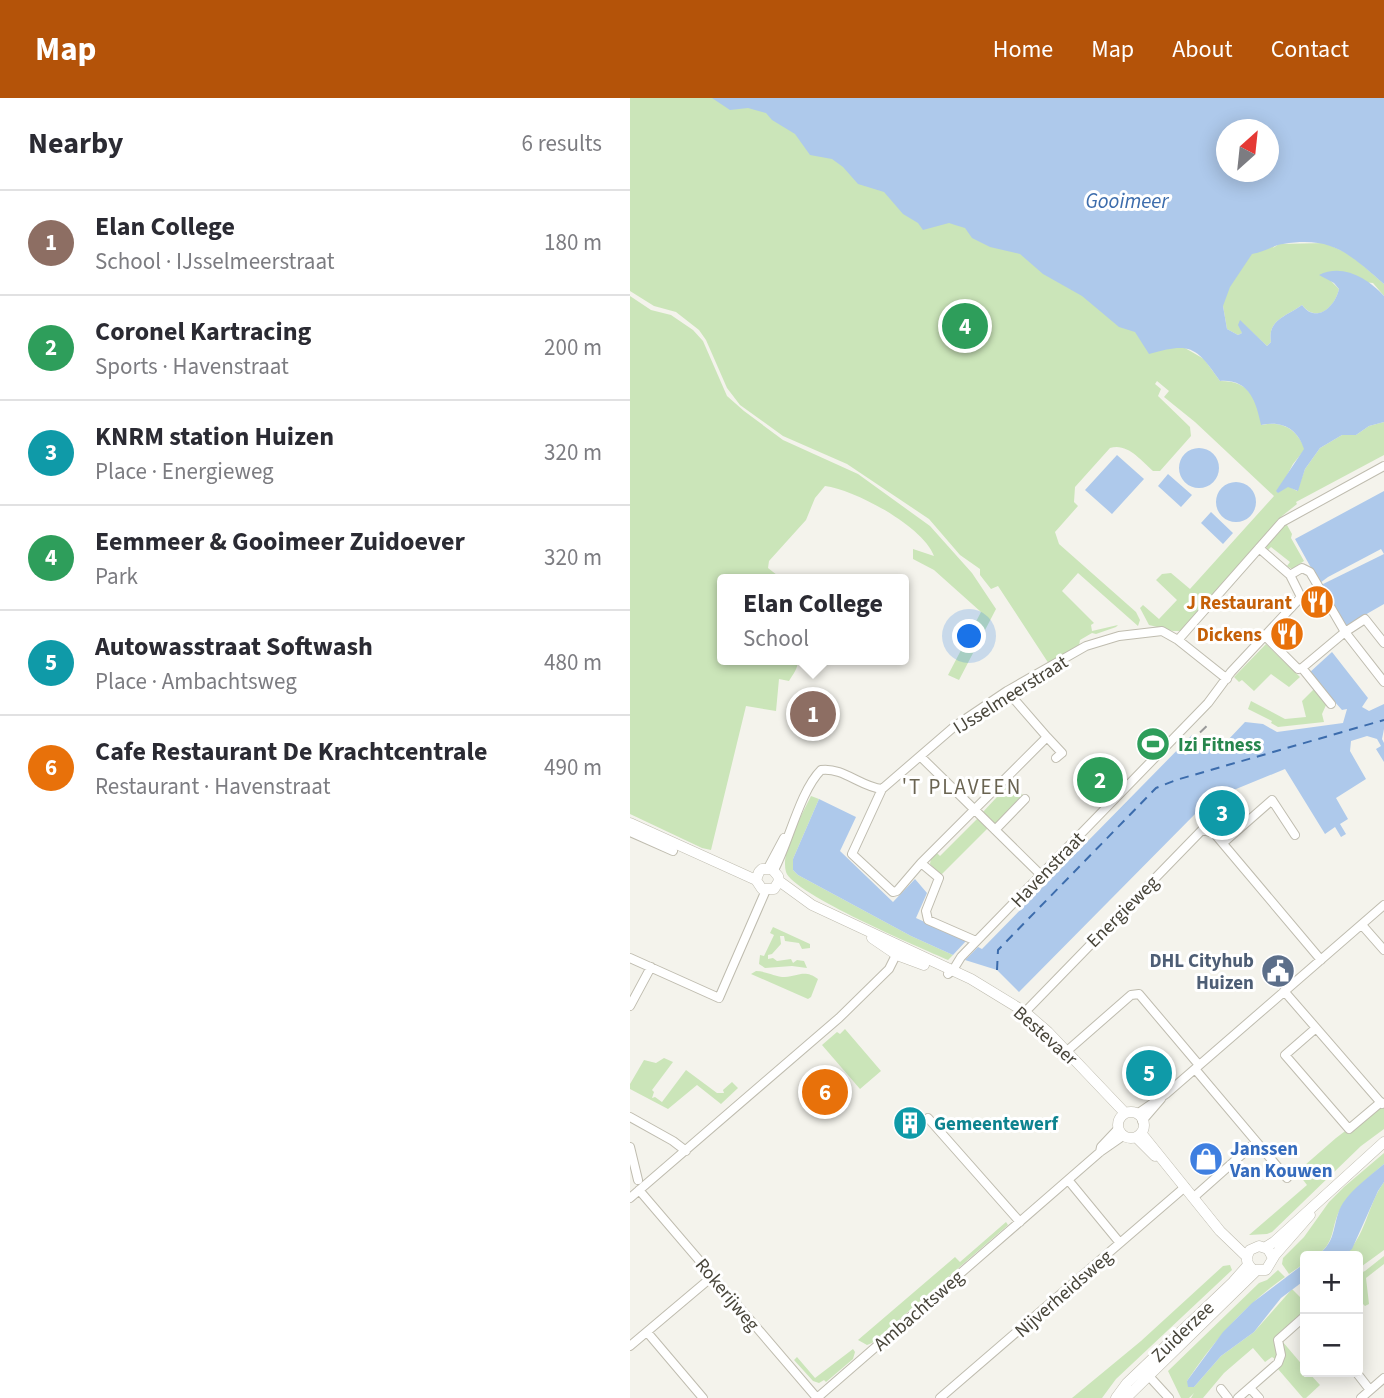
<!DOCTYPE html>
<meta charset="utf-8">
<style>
:root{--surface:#fff;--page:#f7f7f7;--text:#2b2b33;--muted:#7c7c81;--line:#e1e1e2;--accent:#b45309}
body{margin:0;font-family:"Source Sans 3",sans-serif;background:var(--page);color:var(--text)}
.controls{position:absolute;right:21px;bottom:21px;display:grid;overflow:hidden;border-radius:7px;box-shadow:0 4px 18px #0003}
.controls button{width:63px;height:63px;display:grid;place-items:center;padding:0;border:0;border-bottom:2px solid var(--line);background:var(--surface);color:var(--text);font:35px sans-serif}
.compass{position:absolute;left:586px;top:21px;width:63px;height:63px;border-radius:50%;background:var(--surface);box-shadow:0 4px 18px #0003;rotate:27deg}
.you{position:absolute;left:340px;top:539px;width:24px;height:24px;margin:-18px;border:5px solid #fff;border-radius:50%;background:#1a73e8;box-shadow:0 0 0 10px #1a73e833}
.badge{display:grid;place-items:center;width:46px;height:46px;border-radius:50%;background:var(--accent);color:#fff;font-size:23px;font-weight:700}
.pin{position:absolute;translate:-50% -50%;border:4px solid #fff;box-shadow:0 2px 7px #0006}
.popup{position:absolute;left:87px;top:476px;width:192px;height:91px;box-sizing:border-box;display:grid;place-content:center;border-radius:7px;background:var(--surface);filter:drop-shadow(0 2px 5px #0005);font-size:23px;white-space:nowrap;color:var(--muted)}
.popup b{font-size:26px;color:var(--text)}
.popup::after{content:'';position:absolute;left:50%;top:100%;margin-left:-14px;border:14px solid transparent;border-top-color:var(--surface)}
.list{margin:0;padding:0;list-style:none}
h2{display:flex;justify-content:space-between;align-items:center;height:91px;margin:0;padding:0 28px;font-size:30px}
h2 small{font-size:23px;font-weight:400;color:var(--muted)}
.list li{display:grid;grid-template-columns:46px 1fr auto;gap:21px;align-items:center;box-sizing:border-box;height:105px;padding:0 28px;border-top:2px solid var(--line)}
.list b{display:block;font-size:26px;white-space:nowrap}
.list p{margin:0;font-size:23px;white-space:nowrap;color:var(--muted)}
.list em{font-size:23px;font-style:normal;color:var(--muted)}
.map{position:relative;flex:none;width:754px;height:1300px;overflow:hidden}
header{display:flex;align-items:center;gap:42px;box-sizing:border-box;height:98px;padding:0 35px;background:var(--accent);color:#fff}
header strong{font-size:33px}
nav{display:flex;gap:38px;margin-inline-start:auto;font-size:24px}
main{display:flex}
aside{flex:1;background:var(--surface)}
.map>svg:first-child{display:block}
.green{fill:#cbe5b9;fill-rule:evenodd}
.water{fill:#aec9eb;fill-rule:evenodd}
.pier{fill:#f4f3ec}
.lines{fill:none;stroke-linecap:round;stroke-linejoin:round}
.ferry{stroke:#3c6cac;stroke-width:2;stroke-dasharray:9 7;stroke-linecap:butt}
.minor-casing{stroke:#bfbcaf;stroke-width:10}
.tertiary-casing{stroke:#bfbcaf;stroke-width:11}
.minor{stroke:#fff;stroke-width:8}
.tertiary{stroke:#fff;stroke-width:10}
.rail{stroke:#999;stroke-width:2;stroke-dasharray:9 9;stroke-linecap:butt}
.labels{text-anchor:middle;stroke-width:6;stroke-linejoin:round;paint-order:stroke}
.food-label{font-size:19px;font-weight:bold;fill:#c56008;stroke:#fff;text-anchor:end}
.street-label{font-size:19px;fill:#48453a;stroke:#fff}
.leisure-label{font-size:19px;font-weight:bold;fill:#27864d;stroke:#fff;text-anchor:start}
.service-label{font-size:19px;font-weight:bold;fill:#4e5e75;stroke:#fff;text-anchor:end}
.culture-label{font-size:19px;font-weight:bold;fill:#0d838f;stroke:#fff;text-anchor:start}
.shop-label{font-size:19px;font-weight:bold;fill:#366cbe;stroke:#fff;text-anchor:start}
.water-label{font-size:21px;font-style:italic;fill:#3c6cac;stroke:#fff}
.neighbourhood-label{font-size:21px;letter-spacing:2px;fill:#6a6452;stroke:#fff}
</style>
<header>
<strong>Map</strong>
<nav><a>Home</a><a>Map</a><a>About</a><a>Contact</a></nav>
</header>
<main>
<aside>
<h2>Nearby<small>6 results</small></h2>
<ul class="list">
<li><span class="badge" style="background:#8d6e63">1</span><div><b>Elan College</b><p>School · IJsselmeerstraat</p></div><em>180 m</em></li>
<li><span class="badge" style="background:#2e9e5b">2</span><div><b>Coronel Kartracing</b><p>Sports · Havenstraat</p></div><em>200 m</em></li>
<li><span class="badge" style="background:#0f9aa8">3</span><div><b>KNRM station Huizen</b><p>Place · Energieweg</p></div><em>320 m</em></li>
<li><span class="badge" style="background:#2e9e5b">4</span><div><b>Eemmeer &amp; Gooimeer Zuidoever</b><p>Park</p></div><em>320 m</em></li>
<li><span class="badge" style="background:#0f9aa8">5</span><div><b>Autowasstraat Softwash</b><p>Place · Ambachtsweg</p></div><em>480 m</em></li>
<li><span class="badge" style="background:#e8710a">6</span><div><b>Cafe Restaurant De Krachtcentrale</b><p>Restaurant · Havenstraat</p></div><em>490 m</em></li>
</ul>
</aside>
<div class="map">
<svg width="754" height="1300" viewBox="0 0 754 1300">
<rect width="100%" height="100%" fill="#f4f3ec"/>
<path class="green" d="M0 0H754L643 150 649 146 695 145 721 157 754 186V198L743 185 699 181 709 191C705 209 687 226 672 207 657 218 637 222 641 244L637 248 610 223 612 235 608 237 597 231 593 208 555 250 574 261 590 283C621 283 626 301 632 327 652 322 667 331 675 351L663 366 648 394 658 388 667 393 675 371 690 350 712 337H726L739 328 754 324V357L666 404 667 406 652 418 551 533H543L519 527 510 510 513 507 529 521 547 502 526 482 532 476 541 475 560 491 644 398 565 324 534 299 539 293 527 283 525 286 531 291 528 298 560 329 561 338 530 373H523C510 362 498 345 480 350L445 389 444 404 448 408 425 434 429 446 506 514 510 522 508 528 448 475 432 493 464 525 461 527 462 533 488 527 486 529 466 536 462 535 450 542 449 548 419 566 368 488 361 491 350 477V471L330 457 299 421 217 366 153 338 110 307 97 290 76 242 69 232 46 214 24 208 0 193ZM596 32H638V74H596Z
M0 198 21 212 41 217 63 232 73 243 97 298 114 313 153 342 228 376 300 428 342 475 366 511 329 582 318 577 351 514 304 472 283 461V451L304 458C293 428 225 392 195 388L185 400 176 422 139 463 138 470 152 481H92V562H168C168 571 163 576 159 583L149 581 146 613 116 608 81 752 72 750 0 716Z
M657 427 662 436 661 440 674 463 662 471 657 468 660 464 641 449 638 452 636 449 653 428Z
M636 546 670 579 659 589 641 576 624 593 612 582 609 584 604 579Z
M686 589 697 605 692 616 694 624 648 629 641 625 642 623 618 611 621 603 655 621 676 619 672 603Z
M380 685 393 697 364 727 352 715Z
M181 698 189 701 163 761V772L168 777 281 838 323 857 318 862C291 850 163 796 156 774 150 753 172 717 181 698Z
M348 720 358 730 311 777 300 766 301 760 307 755 310 758Z
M143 829 180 846V850L172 851 169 845 155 843 154 838H150L151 846 142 856 138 857V861L143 860 147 863 161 861 163 865 167 862 174 863 177 870 162 868 135 870 129 866 130 857 134 858 144 837 140 835Z
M126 873C136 873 145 879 155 879 168 878 175 871 188 881L181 899 178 901 121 876Z
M215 931 251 973 230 991 192 947 207 934 210 936Z
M34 960 43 964 22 992 24 994 22 1000 25 999 32 1004 56 972 87 995H94L93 992 102 984 108 990 91 1006 67 987 38 1011 0 991V986L14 962 26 965Z
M752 1005 754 1008V1031L731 1048 642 1134 637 1136 619 1137 677 1087 667 1074 706 1040Z
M754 1055V1066C739 1079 721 1093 711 1110 700 1128 707 1144 686 1158H675V1165L659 1176 652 1166 653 1160 674 1139 699 1104 714 1089Z
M754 1084V1152L728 1171V1158H713C736 1140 737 1107 754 1084Z
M376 1124 378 1127 242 1245 237 1247 228 1242 325 1159 330 1164Z
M754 1158V1166L736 1180 739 1206 735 1208 731 1204 728 1206V1176L735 1173Z
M600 1167 602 1172 486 1281 472 1300H442L511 1243 593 1168Z
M648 1172 655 1179C615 1207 584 1243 557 1283L564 1289 591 1258 624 1234 662 1191 670 1199 675 1215 647 1238 650 1256 645 1261 642 1259 635 1264 623 1250 594 1275 573 1300H561L564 1295 559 1300H551L538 1273 629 1185 637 1182Z
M652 1243 675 1270V1274H678L690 1287 676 1300H673L648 1271 653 1259Z
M223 1251 225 1254 223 1261 196 1284 194 1282 189 1285 183 1283 164 1262 167 1259 185 1280Z"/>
<path class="water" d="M82 0H754V186C719 156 703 138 653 146 643 147 635 154 622 156L600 189 593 208 597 231 608 237 612 235 608 227 610 222 637 248 641 244C637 222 657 218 672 207 686 226 705 209 709 191L704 185 689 177C712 165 738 180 754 198V324L739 328 726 337H712L690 350 675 371 668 393 658 389 648 395 646 393 674 351C668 331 652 322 631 327 626 303 619 281 590 283 566 248 560 244 519 256L505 234 489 229 452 198 413 176 390 156 360 149 342 140 335 130 325 127 319 125 293 132 288 125 273 116 254 94 228 86 213 69 202 61 180 57 165 36 142 22 136 15 118 10 100 12ZM596 32H638V74H596Z
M549 370a20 20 0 1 1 40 0a20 20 0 1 1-40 0Z
M487 357 514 381 482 416 455 392Z
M538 376 562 397 551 409 528 388Z
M586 404a20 20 0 1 1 40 0a20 20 0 1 1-40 0Z
M754 393V506L714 529 665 441Z
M581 414 603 435 593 446 571 425Z
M702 554 738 600 732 609 739 613 754 606V631L752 641 754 645V664L746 651 751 648 747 641 737 638 721 643 720 653 736 681 706 700 718 721 710 726 716 736 711 739 705 729 695 736 655 671 589 698 591 704 586 708 581 702 568 713 389 894 367 872 335 862 348 849 352 851 562 637 567 642 554 656 555 657 597 643 615 624 633 626 647 634 713 625 717 611 712 612 679 575Z
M189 701 226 719 210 753 263 804 285 781 297 795 286 820 336 843 323 857 281 838 168 777 163 772V761Z
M754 1066V1084L748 1093 722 1151 713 1158H686C709 1143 701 1124 713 1105 723 1090 740 1078 754 1066Z
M675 1165V1182L651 1200 624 1234 591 1258 564 1289H558L557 1283 593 1234 622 1205Z"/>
<path class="pier" d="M751 451 754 456 691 487 690 485 698 479Z"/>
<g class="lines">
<path class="ferry" d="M367 872 368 852 526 690 546 682 754 622"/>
<g class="minor-casing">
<path id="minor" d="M660 477 672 470 680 474 715 534 672 570
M636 539 668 571 672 570 701 606
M548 542 652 424 754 368
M754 545 735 521 715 534 754 584
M417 639 432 655 426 660
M291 659 411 777
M252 691 222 756 263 794 267 793 291 765 417 639 377 593
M365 732 395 701
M0 734 43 753
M593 745 642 702 665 737
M291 765 309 780 296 813 298 822 346 843
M138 770 154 740
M144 772C159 744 170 693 191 672 213 669 231 689 252 691L325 628 377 593 456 548 489 538 532 533 548 542 597 581
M732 827 754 852
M0 860 89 900 136 792
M318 876 323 872 331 859 578 605 601 574 671 499 660 477 629 450
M654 893 752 1006
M0 908 21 869
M395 914 572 732 584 735 691 862
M686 930 655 957 719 1031 751 1004
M437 953 501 897 509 896 569 967
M565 971 657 1080
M507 1016 536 996 754 807
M0 1019 43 1043 56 1053
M298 1020 390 1124
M512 1023 531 1001
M0 1049 8 1082
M470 1054 471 1049 488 1031
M439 1083 490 1145
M9 1092 187 1300
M564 1099 626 1044
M0 1100 209 920 259 871 269 851
M17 1234 73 1300
M0 1248 83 1178
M726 1274 740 1292
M517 1276 539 1300
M620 1290 629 1300
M591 1291 598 1300
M187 1300 470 1054 493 1038
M310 1300 555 1089
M608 1300 648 1265 651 1257 648 1242 675 1218
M731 1300 754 1280"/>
</g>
<g class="tertiary-casing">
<path id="tertiary" d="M0 725 126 782
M129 774 126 782 132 791H144L149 783
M129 774 132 771H142L148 778 149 783
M149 783 182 807 341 881 395 914 418 934 495 1015
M242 840 267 857 294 867
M488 1027a13 13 0 1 1 26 0a13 13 0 1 1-26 0Z
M511 1035 590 1133 617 1159
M506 1039 525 1058
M636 1149 644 1144 754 1044
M643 1160 638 1151 629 1148 620 1152C615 1160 616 1167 624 1172H636L645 1157 680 1117
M486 1300 497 1285 603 1184 618 1167
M496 1300 626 1173"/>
</g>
<use href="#minor" class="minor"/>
<use href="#tertiary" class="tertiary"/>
<path class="rail" d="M557 647 581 624"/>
</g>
<defs>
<g id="restaurant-disc" transform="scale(1.75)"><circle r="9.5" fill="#e8710a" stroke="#fff"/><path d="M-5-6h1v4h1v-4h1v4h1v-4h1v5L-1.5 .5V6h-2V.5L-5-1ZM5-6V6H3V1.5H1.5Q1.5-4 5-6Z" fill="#fff"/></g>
<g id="stadium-disc" transform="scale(1.75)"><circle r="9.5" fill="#2e9e5b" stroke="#fff"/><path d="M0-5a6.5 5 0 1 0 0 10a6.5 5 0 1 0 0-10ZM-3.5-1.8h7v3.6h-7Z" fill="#fff"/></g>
<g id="civic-disc" transform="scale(1.75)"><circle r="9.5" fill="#5c6f8a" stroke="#fff"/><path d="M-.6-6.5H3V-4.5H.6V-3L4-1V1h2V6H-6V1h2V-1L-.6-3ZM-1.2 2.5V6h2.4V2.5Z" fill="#fff"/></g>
<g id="building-disc" transform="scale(1.75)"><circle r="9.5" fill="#0f9aa8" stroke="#fff"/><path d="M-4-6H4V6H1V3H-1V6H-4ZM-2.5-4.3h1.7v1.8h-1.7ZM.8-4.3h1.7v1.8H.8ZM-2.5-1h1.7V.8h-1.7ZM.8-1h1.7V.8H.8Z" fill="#fff"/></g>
<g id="shop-disc" transform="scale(1.75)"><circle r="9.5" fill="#3f7fe0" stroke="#fff"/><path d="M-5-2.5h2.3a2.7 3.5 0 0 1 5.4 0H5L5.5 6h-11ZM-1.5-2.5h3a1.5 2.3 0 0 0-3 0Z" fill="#fff"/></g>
</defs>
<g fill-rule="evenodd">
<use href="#restaurant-disc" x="687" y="504"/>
<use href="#restaurant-disc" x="657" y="536"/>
<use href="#stadium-disc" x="523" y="646"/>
<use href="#civic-disc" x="648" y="873"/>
<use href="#building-disc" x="280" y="1025"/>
<use href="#shop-disc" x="576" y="1061"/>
</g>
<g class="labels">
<g class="food-label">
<text x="662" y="511">J Restaurant</text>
<text x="632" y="543">Dickens</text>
</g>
<g class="street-label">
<text transform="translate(380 596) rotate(-32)" y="7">IJsselmeerstraat</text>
<text transform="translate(417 771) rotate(-46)" y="7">Havenstraat</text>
<text transform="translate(492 813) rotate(-45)" y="7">Energieweg</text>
<text transform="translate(416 937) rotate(42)" y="7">Bestevaer</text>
<text transform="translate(433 1195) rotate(-41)" y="7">Nijverheidsweg</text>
<text transform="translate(98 1196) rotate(50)" y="7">Rokerijweg</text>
<text transform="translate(288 1212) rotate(-41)" y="7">Ambachtsweg</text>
<text transform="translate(552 1233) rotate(-44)" y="7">Zuiderzee</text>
</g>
<g class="leisure-label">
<text x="548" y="653">Izi Fitness</text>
</g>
<g class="service-label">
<text x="624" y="869">DHL Cityhub<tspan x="624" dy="22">Huizen</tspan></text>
</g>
<g class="culture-label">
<text x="304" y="1032">Gemeentewerf</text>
</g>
<g class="shop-label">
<text x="600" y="1057">Janssen<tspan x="600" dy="22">Van Kouwen</tspan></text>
</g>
<g class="water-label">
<text x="497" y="110">Gooimeer</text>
</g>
<g class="neighbourhood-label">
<text x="332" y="696">'T PLAVEEN</text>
</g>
</g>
</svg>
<div class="controls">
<button>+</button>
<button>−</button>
</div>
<svg class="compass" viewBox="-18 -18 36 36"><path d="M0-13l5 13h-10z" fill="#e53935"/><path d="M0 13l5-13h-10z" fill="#7c7c81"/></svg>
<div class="you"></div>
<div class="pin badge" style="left:183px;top:616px;background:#8d6e63">1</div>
<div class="popup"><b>Elan College</b>School</div>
<div class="pin badge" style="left:470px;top:682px;background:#2e9e5b">2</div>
<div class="pin badge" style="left:592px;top:715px;background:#0f9aa8">3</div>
<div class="pin badge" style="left:335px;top:228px;background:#2e9e5b">4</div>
<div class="pin badge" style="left:519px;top:975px;background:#0f9aa8">5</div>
<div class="pin badge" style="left:195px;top:994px;background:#e8710a">6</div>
</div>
</main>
